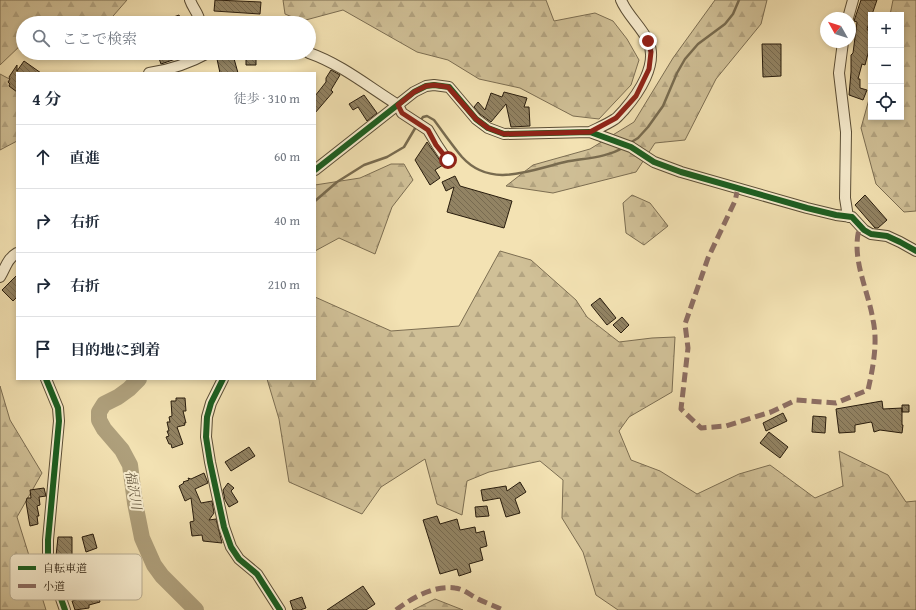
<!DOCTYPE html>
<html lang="ja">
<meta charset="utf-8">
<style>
:root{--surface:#fff;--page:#f6f6f7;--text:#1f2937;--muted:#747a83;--line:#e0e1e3}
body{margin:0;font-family:"Gentium Book Plus","Noto Serif JP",serif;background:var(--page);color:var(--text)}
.controls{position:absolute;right:12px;top:12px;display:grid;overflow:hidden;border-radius:0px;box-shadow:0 2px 6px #0003}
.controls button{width:36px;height:36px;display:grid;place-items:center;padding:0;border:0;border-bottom:1px solid var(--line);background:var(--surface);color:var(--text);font:20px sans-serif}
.compass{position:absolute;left:820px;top:12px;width:36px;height:36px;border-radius:50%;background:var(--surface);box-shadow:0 2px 6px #0003;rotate:309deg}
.stop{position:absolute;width:12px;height:12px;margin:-9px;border:3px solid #8f2418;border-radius:50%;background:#fff}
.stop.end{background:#8f2418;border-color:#fff;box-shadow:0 1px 4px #0008}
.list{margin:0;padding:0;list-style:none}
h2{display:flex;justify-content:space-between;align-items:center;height:52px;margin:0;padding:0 16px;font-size:17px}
h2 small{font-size:13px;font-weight:400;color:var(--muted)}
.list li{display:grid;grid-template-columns:26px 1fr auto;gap:12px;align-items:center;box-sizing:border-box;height:64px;padding:0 16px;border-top:1px solid var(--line)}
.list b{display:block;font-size:15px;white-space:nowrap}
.list em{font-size:13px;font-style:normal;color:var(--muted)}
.icon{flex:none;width:22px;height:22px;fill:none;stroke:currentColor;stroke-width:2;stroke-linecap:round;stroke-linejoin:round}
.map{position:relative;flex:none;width:916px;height:610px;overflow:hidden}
.search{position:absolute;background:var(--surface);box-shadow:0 2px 6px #0003;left:16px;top:16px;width:300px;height:44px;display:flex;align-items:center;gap:10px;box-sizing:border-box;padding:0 14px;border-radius:22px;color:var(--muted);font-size:15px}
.panel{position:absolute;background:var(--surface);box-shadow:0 2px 6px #0003;left:16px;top:72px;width:300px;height:308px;border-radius:0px}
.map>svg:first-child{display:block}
.forest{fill:url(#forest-firs);stroke:#7c6e52}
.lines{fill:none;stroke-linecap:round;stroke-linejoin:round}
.stream{stroke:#786b4f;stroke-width:2.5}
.river{stroke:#ae9f7b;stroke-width:16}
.building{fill:url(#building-back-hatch);stroke:#281c0d}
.minor-casing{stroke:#5b4e36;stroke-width:12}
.minor{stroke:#f7ecce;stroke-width:10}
.quiet{stroke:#8d6e63;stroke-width:5;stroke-dasharray:10 5;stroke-linecap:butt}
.cycleway-casing{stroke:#f7ecce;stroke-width:8}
.cycleway{stroke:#1b5e20;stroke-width:6}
.route{stroke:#8f2418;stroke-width:5}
.labels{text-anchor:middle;stroke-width:4;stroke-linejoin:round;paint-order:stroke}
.water-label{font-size:13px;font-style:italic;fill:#5e5039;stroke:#f7ecce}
.key{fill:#f7ecce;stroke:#b9ae94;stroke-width:1}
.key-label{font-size:11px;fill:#281c0d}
</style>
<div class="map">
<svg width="916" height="610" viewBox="0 0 916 610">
<defs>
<pattern id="forest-firs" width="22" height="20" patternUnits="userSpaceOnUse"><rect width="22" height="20" fill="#d0c097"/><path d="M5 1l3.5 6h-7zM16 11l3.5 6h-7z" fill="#b3a481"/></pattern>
<pattern id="building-back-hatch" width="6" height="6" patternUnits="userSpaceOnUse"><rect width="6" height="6" fill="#928363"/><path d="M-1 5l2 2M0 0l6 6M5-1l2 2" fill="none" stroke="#776a50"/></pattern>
</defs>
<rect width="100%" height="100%" fill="#f3e2b3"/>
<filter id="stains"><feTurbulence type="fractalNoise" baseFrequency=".005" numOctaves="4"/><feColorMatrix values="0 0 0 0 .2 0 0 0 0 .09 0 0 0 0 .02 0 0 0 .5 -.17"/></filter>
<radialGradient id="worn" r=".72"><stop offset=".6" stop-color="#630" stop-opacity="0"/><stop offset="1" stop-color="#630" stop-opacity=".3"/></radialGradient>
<path class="forest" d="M0 0H127L107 23H23V43L0 65Z
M283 0H546L554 21 595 13 613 21 627 39 639 60 631 85 599 119 573 116 520 88 479 79 448 60 417 52 343 10 302 21 285 14Z
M715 0H767L761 24 716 79 685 140 655 143 636 172 553 193 506 186 533 165 590 149 634 122 673 58Z
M893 0H916V211L904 212 876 184 861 128 871 92V117H901V15H890Z
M0 74 17 83V141L0 150Z
M391 164H404L413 180 392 207 375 254 339 238 315 251V185L360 178Z
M632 195 650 203 668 226 644 245 626 233 623 203Z
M500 251 531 260 576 300 587 317 619 342 652 338 675 337 672 392 629 417 619 431 631 460 660 471 697 494 739 474 770 465 815 498 843 486 839 451 888 475 906 502 916 501V610H618L596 595 583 552 562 518 563 480 540 461 489 472 467 481 462 515 437 504 425 459 381 487 362 514 289 482 279 419 267 379H315V297L391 331 459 326Z
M0 386 10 420 42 473 17 517 46 610H0Z
M435 599 463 610H413Z"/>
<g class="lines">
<path class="stream" d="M420 121 423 117 427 116 434 120C443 132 452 145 462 157 491 189 530 170 565 162 585 158 607 158 624 147
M630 143 638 138 648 127 663 106 677 73 685 59 698 44 725 24 733 14 739 0
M315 201 337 182 364 165 387 157 404 147 417 125"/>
<path class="river" d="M139 379 129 389 118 397 104 404 99 412V420L104 429 122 450 130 465 135 503 142 538 154 565 162 576 196 610"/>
</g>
<path class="building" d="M215 0 261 2 260 14 214 11Z
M861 0H877L867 29 871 35V50H869L865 65 862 64 858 79H860V88L867 90 863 100 849 95 851 72V55L853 53 857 22 854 21Z
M179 15 182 23H160V22Z
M762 44H781V76L763 77Z
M157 53H193L161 64Z
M246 53H256V65H246Z
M233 55 238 73H220L217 59Z
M24 61 41 73H17V92L9 86 10 84 8 82 10 79 9 77 17 65V71Z
M331 70 340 75 331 90 333 92 315 113V96L326 82V78Z
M504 92 527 98 524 107H529L530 126 511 127 506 104 491 122 480 114 474 107 478 102 485 110 491 93 502 97Z
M364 95 377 113 367 121 358 107 353 110 349 104Z
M427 142 443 165 435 170 440 178 430 185 415 160Z
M455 176 460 186 512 201 504 228 447 212 454 187 446 191 442 182Z
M865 195 887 220 878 228H875L855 205Z
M17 275V297L13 301 2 290Z
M600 298 616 318 607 325 591 305Z
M622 317 629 325 621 333 613 325Z
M176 398H185L186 411H183L186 423H184L185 425 177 427 183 444 172 448 171 444H169L166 437 169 436 167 431H169L167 422H170L169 417 172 416 171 401H176Z
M882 401 883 409 902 408V405H909V412H902V408V425H903L902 433 880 430 874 432 872 423 871 422 855 425V432L839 433 836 409Z
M783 413 787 421 766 431 763 423Z
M813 416 826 417 825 433 812 432Z
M769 432 788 447 780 458 760 443Z
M249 447 255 456 231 471 225 462Z
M204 473 208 483 195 489 201 503 212 501 214 513 209 520 216 519 222 543 203 541 202 535 192 536 190 522 194 521 191 498 185 501 179 486 184 483 183 482 189 480 188 478 191 479Z
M520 482 526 492 515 499 520 513 506 517 500 498 483 501 481 490 506 486 507 491Z
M228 483 234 488 231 491 238 502 229 507 225 500 223 490Z
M44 488 46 496 39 497 40 505 37 506 39 516H37L38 524 30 526 26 502 27 498H31L30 490Z
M487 506 489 516 476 517 475 507Z
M437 516 440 524 457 519 460 530 475 527 476 533 484 531 487 546 480 548 483 560 469 564 471 572 459 576 457 569 440 574 423 520Z
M93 534 97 548 86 552 82 537Z
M58 537H72V565L91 559 96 578 72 586 64 556H56Z
M363 586 375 604 366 610H327Z
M98 594 100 602 89 605V608L75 610 72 601Z
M302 597 306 608 300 610H293L290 601Z"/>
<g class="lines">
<g class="minor-casing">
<path id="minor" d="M190 0C193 9 199 13 200 23
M848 18 853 0
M843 42 839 73 846 132 845 198 848 217
M309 53C341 64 369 87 398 105L402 113 428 130 437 145 447 160
M149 73C169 70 190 63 208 53
M590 132C598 128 608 124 615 119 618 117 621 113 624 110 638 94 659 64 648 41 641 26 627 15 621 0
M315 170 414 92 426 86 434 85 449 87 476 119 488 128 504 134 590 132 631 147 654 162 681 172 807 208 836 215 852 217 864 230 871 234 887 236 900 242 916 251
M0 277C6 267 7 259 17 253
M46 379 58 408 59 421 48 540V562L65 610
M223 379 211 403 207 417 206 437 210 462 224 527 231 547 239 559 257 574 280 610"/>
</g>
<use href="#minor" class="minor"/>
<path class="quiet" d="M738 188 735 201 708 258 685 324 688 348 681 409 701 428 726 426 771 412 796 400 836 403 868 390C873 368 878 342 873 320 868 289 850 257 860 226
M396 610C412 598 434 585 455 588 464 589 470 595 478 599 486 603 495 606 503 610"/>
<g class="cycleway-casing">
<path id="cycleway" d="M315 170 414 92 426 86 434 85 449 87 476 119 488 128 504 134 590 132 631 147 654 162 681 172 807 208 836 215 852 217 864 230 871 234 887 236 900 242 916 251
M46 379 58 408 59 421 48 540V562L65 610
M223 379 211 403 207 417 206 437 210 462 224 527 231 547 239 559 257 574 280 610"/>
</g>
<use href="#cycleway" class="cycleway"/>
</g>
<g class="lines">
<path class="route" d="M448 160 436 145 428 130 402 113 398 105 414 92 426 86 434 85 448 87 476 119 488 128 504 134 590 132 616 118 636 96 649 69 651 52 648 41"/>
</g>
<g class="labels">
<g class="water-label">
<text transform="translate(134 490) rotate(80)" y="5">福沢川</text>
</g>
</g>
<rect x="10" y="554" width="132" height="46" rx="6" class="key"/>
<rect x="18" y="566" width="18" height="4" fill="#1b5e20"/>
<rect x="18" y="584" width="18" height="4" fill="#8d6e63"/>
<g class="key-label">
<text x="43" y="572">自転車道</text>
<text x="43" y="590">小道</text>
</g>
<rect width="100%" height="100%" filter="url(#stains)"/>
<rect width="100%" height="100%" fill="url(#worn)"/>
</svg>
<div class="controls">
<button>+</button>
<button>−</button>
<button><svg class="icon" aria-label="locate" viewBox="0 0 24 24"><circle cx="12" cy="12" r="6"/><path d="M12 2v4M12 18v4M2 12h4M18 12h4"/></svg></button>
</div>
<svg class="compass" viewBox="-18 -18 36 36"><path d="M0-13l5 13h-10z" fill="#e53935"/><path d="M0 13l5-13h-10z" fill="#747a83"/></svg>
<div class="stop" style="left:448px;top:160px"></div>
<div class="stop end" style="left:648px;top:41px"></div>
<div class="search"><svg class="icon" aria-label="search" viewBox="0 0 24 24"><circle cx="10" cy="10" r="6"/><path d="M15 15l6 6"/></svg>ここで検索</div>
<section class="panel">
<h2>4 分<small>徒歩 · 310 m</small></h2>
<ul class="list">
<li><svg class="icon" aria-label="ahead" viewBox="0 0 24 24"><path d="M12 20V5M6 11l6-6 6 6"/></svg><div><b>直進</b></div><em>60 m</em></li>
<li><svg class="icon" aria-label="right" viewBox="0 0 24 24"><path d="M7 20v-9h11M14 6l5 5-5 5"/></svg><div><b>右折</b></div><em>40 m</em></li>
<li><svg class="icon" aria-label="right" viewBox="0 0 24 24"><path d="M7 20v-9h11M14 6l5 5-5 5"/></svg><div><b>右折</b></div><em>210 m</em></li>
<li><svg class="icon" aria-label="arrive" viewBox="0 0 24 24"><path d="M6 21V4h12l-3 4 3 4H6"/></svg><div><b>目的地に到着</b></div></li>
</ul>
</section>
</div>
